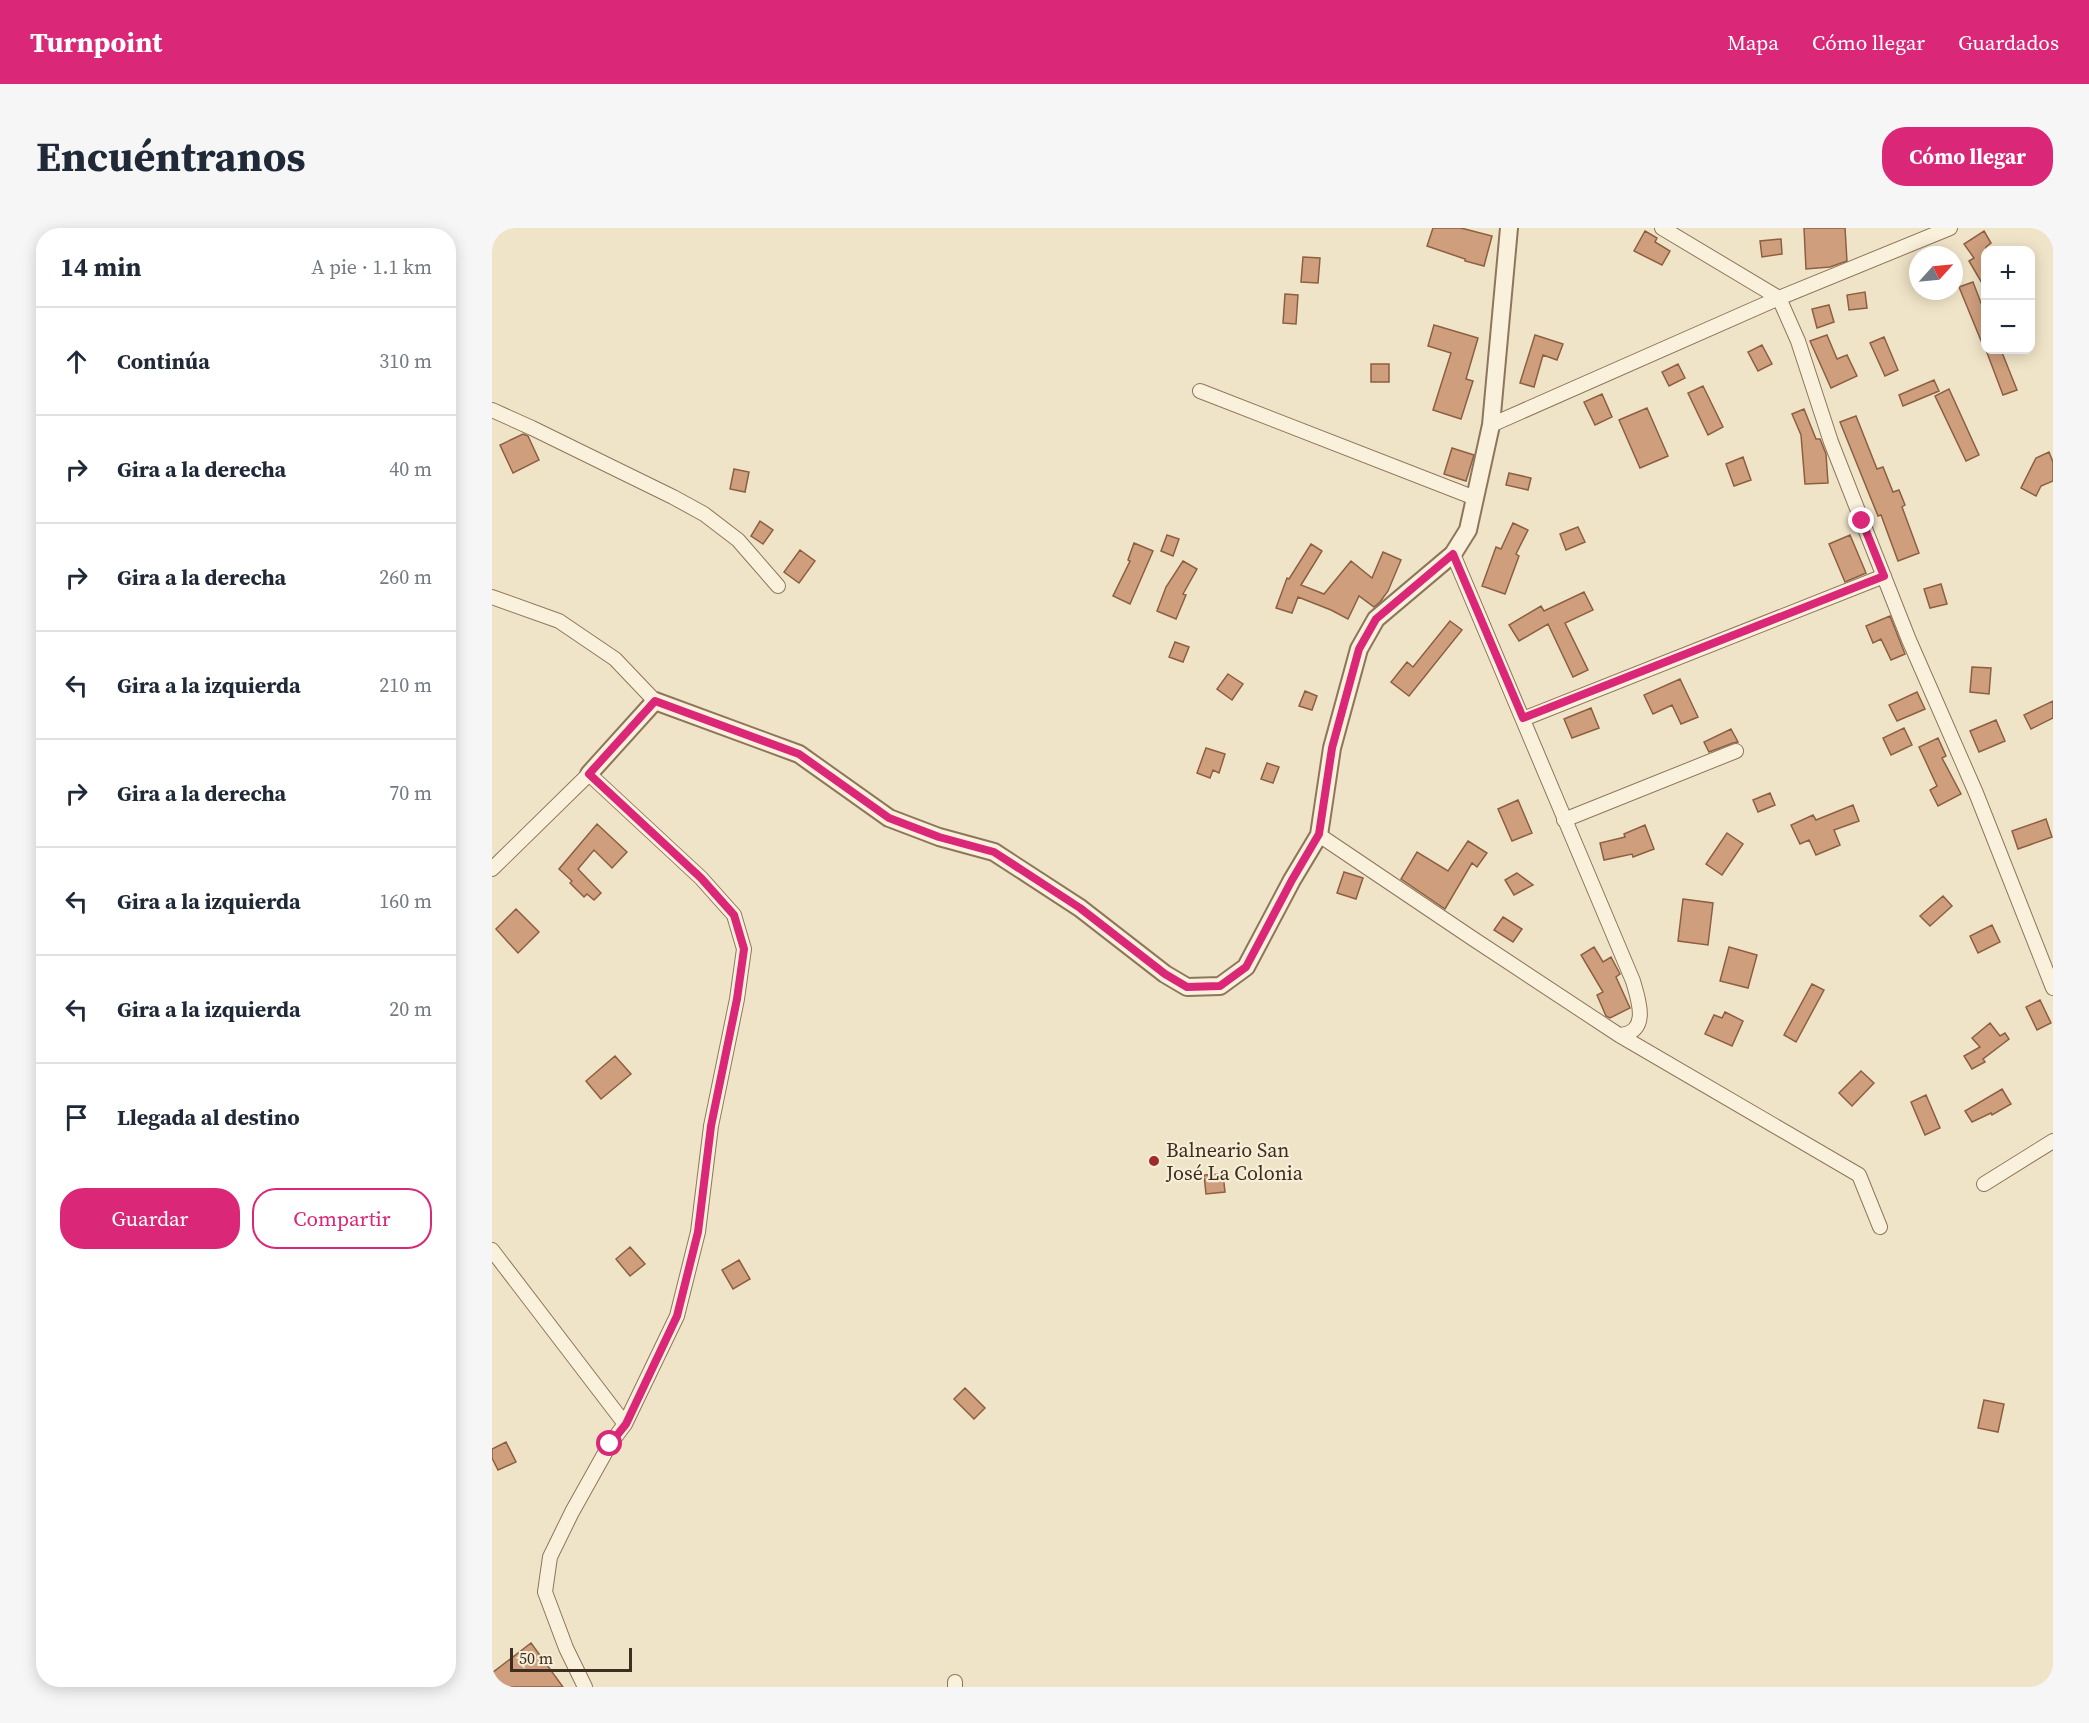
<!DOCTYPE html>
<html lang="es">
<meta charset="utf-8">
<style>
:root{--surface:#fff;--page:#f6f6f7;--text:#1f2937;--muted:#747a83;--line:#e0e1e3;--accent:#db2777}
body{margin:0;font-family:"Source Serif 4",serif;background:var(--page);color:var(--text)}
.controls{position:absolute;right:18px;top:18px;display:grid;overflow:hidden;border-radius:12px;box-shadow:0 3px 15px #0003}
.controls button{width:54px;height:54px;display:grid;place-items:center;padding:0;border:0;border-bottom:2px solid var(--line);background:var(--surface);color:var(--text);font:30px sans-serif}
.compass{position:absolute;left:1417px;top:18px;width:54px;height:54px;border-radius:50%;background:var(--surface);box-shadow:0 3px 15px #0003;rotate:63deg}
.scale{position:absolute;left:18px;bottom:15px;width:122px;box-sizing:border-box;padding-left:6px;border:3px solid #3d2e20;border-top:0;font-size:16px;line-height:21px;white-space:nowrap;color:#3d2e20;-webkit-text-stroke:4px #f7eed8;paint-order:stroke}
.stop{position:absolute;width:18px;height:18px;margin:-14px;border:4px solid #db2777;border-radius:50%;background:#fff}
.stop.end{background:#db2777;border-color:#fff;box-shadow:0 2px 6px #0008}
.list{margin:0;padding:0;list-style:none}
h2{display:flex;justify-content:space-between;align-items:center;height:78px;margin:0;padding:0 24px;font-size:26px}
h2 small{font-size:20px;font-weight:400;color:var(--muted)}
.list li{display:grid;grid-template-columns:39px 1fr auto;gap:18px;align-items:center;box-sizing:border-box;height:108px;padding:0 24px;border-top:2px solid var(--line)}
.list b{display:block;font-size:22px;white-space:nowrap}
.list em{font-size:20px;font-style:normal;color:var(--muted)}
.actions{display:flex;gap:12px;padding:18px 24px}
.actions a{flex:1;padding:14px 0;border:2px solid var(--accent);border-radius:24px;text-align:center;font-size:21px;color:var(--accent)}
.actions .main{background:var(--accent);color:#fff}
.icon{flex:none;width:33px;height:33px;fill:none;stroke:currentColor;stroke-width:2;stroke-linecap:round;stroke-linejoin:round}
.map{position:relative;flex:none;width:1561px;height:1459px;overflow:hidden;border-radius:24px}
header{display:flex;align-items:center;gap:36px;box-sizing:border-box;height:84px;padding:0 30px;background:var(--accent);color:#fff}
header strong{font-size:28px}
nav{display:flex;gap:33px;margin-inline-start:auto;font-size:21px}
.intro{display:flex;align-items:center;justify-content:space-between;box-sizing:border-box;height:144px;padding:0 36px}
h1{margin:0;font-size:42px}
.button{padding:15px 27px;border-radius:24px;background:var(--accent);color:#fff;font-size:21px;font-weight:700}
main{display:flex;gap:36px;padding:0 36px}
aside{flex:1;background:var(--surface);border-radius:24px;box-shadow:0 3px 15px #0003}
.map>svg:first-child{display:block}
.building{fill:#cf9f7d;stroke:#8d5f41;stroke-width:1.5}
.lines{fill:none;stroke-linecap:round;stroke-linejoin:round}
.minor-casing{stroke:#8d765c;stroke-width:16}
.tertiary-casing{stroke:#8d765c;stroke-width:20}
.minor{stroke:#faf1dc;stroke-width:14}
.tertiary{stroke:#faf1dc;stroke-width:16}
.route{stroke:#db2777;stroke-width:8}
.poi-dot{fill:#9e2a2b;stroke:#f7eed8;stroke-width:2}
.labels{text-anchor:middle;stroke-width:4.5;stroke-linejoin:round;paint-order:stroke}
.poi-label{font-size:20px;fill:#3d2e20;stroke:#f7eed8;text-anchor:start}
</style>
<header>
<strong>Turnpoint</strong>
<nav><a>Mapa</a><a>Cómo llegar</a><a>Guardados</a></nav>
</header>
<div class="intro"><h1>Encuéntranos</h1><a class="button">Cómo llegar</a></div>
<main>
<aside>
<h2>14 min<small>A pie · 1.1 km</small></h2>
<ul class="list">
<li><svg class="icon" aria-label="ahead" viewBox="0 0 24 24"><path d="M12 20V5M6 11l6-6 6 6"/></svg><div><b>Continúa</b></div><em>310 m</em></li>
<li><svg class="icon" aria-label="right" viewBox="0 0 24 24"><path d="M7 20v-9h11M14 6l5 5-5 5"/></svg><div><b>Gira a la derecha</b></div><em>40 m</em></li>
<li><svg class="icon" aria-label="right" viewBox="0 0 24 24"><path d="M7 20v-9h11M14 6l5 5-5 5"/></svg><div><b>Gira a la derecha</b></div><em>260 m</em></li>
<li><svg class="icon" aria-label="left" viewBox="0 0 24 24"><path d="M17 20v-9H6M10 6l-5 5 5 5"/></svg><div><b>Gira a la izquierda</b></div><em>210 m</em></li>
<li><svg class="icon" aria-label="right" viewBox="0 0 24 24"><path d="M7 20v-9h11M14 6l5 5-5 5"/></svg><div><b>Gira a la derecha</b></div><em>70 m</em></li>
<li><svg class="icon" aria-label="left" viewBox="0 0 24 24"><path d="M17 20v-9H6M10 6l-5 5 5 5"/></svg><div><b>Gira a la izquierda</b></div><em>160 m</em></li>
<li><svg class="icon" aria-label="left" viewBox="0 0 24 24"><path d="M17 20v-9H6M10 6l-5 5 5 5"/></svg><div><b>Gira a la izquierda</b></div><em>20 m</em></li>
<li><svg class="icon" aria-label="arrive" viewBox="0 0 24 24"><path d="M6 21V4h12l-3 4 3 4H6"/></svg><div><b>Llegada al destino</b></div></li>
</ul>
<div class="actions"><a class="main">Guardar</a><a>Compartir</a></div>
</aside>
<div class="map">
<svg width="1561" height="1459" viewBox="0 0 1561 1459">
<rect width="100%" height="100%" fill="#f0e4c8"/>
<path class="building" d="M941 0H969L1000 8 992 38 973 33V31L935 18Z
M1312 0H1353L1355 33 1338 39 1314 41Z
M1153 3 1165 10 1163 14 1178 23 1170 37 1142 23Z
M1492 3 1499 15 1494 19V62L1477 33 1482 30 1472 16Z
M1289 11 1290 26 1270 29 1268 13Z
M811 29 828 30 826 55 809 54Z
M1481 54 1494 88 1492 120 1467 59Z
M1373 64 1375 80 1357 82 1355 67Z
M793 66 806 67 804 96 791 95Z
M1337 77 1342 94 1325 100 1320 81Z
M942 97 986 110 974 151 981 153 969 191 941 182 959 125 936 118Z
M1043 107 1071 116 1065 132 1051 127 1042 159 1028 155Z
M1335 107 1345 131 1355 127 1365 148 1339 160 1318 113Z
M1392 109 1406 142 1393 148 1378 115Z
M1270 117 1280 136 1266 143 1256 124Z
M1494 122H1509L1525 162 1511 167Z
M879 136H897V154H879Z
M1186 136 1193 150 1177 158 1170 144Z
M1442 152 1447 163 1411 178 1407 167Z
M1211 158 1231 199 1216 207 1196 165Z
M1457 161 1487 227 1474 233 1443 168Z
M1110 166 1120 189 1103 197 1092 174Z
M1155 180 1176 228 1148 240 1127 192Z
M1312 181 1324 211H1328L1334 226 1336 255 1313 256 1309 207 1300 186Z
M1364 188 1385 241 1391 239 1401 264 1407 262 1413 277 1410 279 1427 325 1406 333 1389 287 1386 288 1348 194Z
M31 206 36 208 47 232 21 245 8 217Z
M960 220 982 227 974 253 952 246Z
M1557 224 1561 234V253L1549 258 1544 268 1529 260 1544 230Z
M1251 229 1259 252 1242 258 1234 236Z
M242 241 257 244 253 264 238 261Z
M1017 245 1039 250 1036 262 1014 257Z
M268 293 281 302 271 316 259 308Z
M1021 295 1036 302 1024 326 1027 328 1013 366 990 358 1004 319 1009 321Z
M1086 299 1093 314 1074 322 1068 306Z
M675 307 687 311 681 328 669 323Z
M1358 307 1374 345 1353 354 1337 316Z
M642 315 661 323 638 376 621 368 638 333 636 332Z
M819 316 830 323 809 357 832 366 859 333 880 350 891 324 909 332 896 363 888 374 882 379 867 368 856 391 839 382 806 369 800 385 784 380 795 350 797 351Z
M308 322 323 333 307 355 292 344Z
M691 333 705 341 691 366 694 367 684 391 665 383 674 359Z
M1449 356 1455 376 1438 380 1432 361Z
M1092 364 1101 382 1073 395 1096 442 1081 449 1056 396 1027 413 1017 397 1049 378 1052 383Z
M1398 388 1413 426 1399 432 1389 411 1381 415 1374 398Z
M958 393 970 402 917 468 899 454 915 434 921 439Z
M683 414 697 419 691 434 677 429Z
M1480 439 1499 440 1497 466 1478 464Z
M736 446 751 456 740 472 725 461Z
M1188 451 1206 489 1189 496 1180 477 1161 486 1152 467Z
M813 463 825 468 820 482 807 478Z
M1425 464 1433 481 1405 493 1397 477Z
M1561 473V490L1539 501 1532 487Z
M1099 480 1107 500 1080 510 1072 491Z
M1504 492 1513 513 1487 524 1478 503Z
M1412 500 1420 517 1399 527 1391 510Z
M1239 501 1246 514 1241 515 1217 524 1212 514Z
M1446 510 1454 528 1450 530 1469 566 1446 578 1438 562 1445 558 1427 519Z
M714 520 733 526 727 545 721 542 718 550 705 545Z
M775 535 787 539 781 555 769 551Z
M1278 565 1283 577 1266 584 1261 572Z
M1026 572 1040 605 1020 613 1006 581Z
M1361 577 1367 593 1342 602 1348 617 1324 627 1317 612 1308 616 1299 597 1321 587 1324 592Z
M1554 591 1560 609 1526 621 1520 603Z
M105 596 135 624 120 640 102 622 86 641 109 665 102 672 95 666 92 669 78 655 80 653 67 641Z
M1153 597 1162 621 1141 629 1140 626 1112 632 1108 615 1133 609 1132 606Z
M1235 605 1251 616 1230 647 1214 636Z
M976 613 995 625 985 639 980 635 953 681 909 651 925 624 956 643Z
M852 644 871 650 864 671 845 665Z
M1025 645 1041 657 1022 667 1013 652Z
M1451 668 1460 678 1438 698 1428 688Z
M1191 671 1221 675 1216 717 1186 713Z
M24 681 47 704 26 725 4 701Z
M1011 689 1030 701 1021 714 1002 702Z
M1500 697 1508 714 1486 725 1478 708Z
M1102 719 1111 734 1119 729 1128 746 1124 749 1138 780 1118 790 1114 788 1105 767 1111 764 1089 727Z
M1237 719 1265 727 1256 760 1228 753Z
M1320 756 1332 762 1304 814 1292 807Z
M1548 772 1559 795 1545 802 1534 779Z
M1233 784 1251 793 1240 818 1213 806 1222 787 1230 790Z
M1498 795 1508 808 1513 805 1517 811 1491 831 1493 834 1480 841 1472 828 1488 819 1480 810Z
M123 828 139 846 109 871 94 853Z
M1369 843 1382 855 1360 878 1347 865Z
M1510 861 1519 876 1500 887 1499 885 1480 894 1473 883Z
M1434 867 1448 900 1433 907 1419 874Z
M731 946 733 964 714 966 712 947Z
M138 1019 153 1036 138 1048 124 1031Z
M247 1032 258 1051 241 1061 230 1042Z
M473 1160 493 1180 482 1191 462 1171Z
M1492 1172 1512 1176 1506 1204 1486 1200Z
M14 1214 24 1234 6 1242 0 1230V1221Z
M39 1415 71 1459H5L0 1452V1445Z"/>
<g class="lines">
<g class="minor-casing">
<path id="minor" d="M1170 0 1287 70 1306 113 1339 214 1370 293 1417 412 1484 565 1561 760
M708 163 983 270
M0 182 40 200 181 269 212 286 246 312 286 358
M999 197 1287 70 1458 0
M961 326 1141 753C1147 773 1158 805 1127 807
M0 369 67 393 123 431 163 473
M1031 491 1392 348
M1072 592 1244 523
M827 607 980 710 1127 807 1367 947 1388 999
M0 641 97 546 209 650 242 687 252 721 245 771 219 898 206 1004 185 1088 133 1196 118 1216 80 1284 58 1329 53 1364 74 1420 93 1459
M1492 956 1561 913
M0 1022 133 1196
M463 1454V1459"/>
</g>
<g class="tertiary-casing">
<path id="tertiary" d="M97 546 163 473 307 526 397 590 447 609 502 624 588 680 673 746 695 759 728 758 754 739 800 652 827 607 840 520 867 421 884 391 961 326 976 302 999 197 1017 0"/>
</g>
<use href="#minor" class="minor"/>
<use href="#tertiary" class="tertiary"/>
</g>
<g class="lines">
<path class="route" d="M118 1216 134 1196 185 1088 206 1004 219 898 245 771 252 721 242 687 209 650 97 546 163 473 307 526 397 590 447 609 502 624 588 680 673 746 695 759 728 758 754 739 800 652 827 606 840 520 867 421 884 391 961 326 1031 490 1392 348 1370 293"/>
</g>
<circle class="poi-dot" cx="662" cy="933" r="6"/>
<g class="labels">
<g class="poi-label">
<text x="674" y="929">Balneario San<tspan x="674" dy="23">José La Colonia</tspan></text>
</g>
</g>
</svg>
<div class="controls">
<button>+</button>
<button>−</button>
</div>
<svg class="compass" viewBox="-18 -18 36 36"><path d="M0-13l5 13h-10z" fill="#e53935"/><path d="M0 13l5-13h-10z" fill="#747a83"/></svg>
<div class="scale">50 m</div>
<div class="stop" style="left:118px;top:1216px"></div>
<div class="stop end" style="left:1370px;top:293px"></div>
</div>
</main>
